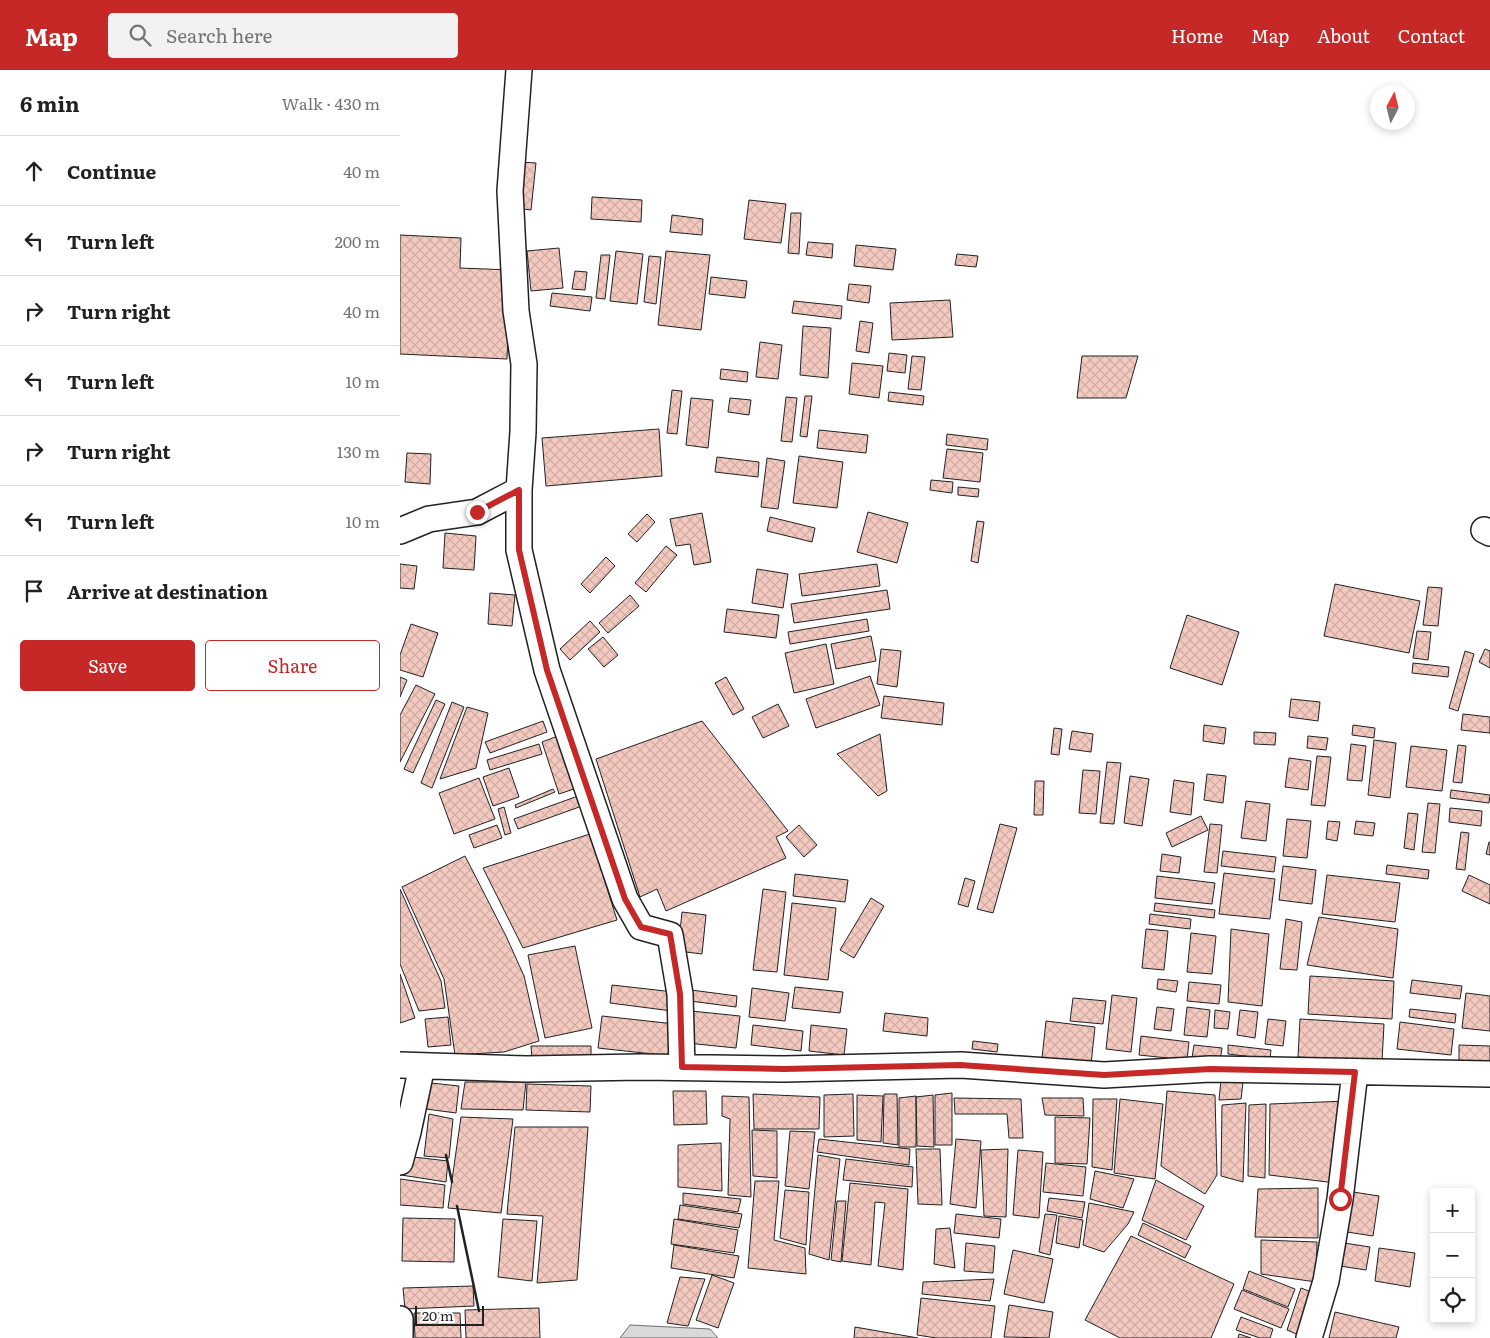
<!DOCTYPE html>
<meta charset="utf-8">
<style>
:root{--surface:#fff;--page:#f2f2f2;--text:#202124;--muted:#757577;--line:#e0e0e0;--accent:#c62828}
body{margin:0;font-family:Literata,serif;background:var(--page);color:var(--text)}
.controls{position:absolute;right:15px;bottom:15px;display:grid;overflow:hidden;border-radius:5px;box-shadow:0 2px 8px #0003}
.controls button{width:45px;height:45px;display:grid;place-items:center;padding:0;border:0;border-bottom:1px solid var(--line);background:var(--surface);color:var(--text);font:25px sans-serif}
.compass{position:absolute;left:970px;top:15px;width:45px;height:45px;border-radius:50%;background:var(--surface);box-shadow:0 2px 8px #0003;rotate:7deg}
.scale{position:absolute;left:15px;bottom:12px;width:69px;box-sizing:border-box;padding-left:5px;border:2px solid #222;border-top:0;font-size:14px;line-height:18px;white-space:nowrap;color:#222;-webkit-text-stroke:4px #fff;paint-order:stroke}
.stop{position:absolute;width:15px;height:15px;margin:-11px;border:4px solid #c62828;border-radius:50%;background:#fff}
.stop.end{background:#c62828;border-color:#fff;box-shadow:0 1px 5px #0008}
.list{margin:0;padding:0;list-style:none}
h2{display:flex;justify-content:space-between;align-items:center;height:65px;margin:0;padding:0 20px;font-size:21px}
h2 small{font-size:16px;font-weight:400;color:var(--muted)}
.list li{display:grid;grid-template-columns:32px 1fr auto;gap:15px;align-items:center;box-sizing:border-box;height:70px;padding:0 20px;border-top:1px solid var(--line)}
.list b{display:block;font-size:19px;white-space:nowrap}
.list em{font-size:16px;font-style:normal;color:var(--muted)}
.actions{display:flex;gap:10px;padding:15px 20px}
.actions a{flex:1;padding:11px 0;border:1px solid var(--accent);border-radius:5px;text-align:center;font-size:18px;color:var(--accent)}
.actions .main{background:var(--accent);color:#fff}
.icon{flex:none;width:28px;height:28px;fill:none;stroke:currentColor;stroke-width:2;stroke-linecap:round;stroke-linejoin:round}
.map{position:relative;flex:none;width:1090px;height:1268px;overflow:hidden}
header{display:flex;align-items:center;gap:30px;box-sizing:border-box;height:70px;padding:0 25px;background:var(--accent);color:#fff}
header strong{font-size:24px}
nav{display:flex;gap:28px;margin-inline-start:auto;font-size:18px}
.search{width:350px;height:45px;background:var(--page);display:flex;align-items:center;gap:12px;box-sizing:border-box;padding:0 18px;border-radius:5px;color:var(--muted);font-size:19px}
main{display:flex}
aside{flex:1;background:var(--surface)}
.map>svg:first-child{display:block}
.water{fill:#d9d9d9;stroke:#6f6f6f}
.building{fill:url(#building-cross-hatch);stroke:#222}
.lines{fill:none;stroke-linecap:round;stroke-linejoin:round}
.minor-casing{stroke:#222;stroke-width:28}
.minor{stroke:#fff;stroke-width:25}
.wall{stroke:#222;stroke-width:2.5}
.route{stroke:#c62828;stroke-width:6}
</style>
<header>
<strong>Map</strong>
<div class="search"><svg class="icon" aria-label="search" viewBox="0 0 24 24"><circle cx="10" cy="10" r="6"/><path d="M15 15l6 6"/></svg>Search here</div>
<nav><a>Home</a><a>Map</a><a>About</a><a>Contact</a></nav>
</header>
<main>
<aside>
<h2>6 min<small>Walk · 430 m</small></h2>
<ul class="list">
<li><svg class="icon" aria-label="ahead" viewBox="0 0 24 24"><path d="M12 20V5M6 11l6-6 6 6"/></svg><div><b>Continue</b></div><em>40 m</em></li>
<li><svg class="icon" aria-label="left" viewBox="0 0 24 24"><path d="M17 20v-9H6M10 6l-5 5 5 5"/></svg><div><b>Turn left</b></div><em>200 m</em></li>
<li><svg class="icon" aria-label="right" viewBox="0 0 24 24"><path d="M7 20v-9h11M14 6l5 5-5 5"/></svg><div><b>Turn right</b></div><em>40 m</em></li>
<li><svg class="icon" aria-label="left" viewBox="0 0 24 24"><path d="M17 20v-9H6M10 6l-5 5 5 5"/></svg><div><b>Turn left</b></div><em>10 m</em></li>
<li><svg class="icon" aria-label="right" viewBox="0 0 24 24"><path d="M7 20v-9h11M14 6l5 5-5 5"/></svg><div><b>Turn right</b></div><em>130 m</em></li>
<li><svg class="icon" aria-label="left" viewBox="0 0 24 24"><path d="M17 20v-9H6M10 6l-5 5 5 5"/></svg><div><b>Turn left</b></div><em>10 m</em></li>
<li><svg class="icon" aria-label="arrive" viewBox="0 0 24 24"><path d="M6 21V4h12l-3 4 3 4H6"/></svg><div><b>Arrive at destination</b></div></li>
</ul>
<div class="actions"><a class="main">Save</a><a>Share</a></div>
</aside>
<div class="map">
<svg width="1090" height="1268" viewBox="0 0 1090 1268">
<defs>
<pattern id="building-cross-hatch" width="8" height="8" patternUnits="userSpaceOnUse" patternTransform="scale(1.25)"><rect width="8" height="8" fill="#f3c9c0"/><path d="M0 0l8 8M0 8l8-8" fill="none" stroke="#d0aca5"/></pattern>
</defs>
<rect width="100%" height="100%" fill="#fff"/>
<path class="water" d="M230 1255 310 1259 318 1268H220Z"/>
<path class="building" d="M121 92 136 93 131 140 116 138Z
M192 127 242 130 241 152 191 149Z
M349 130 386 134 381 173 344 169Z
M391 143H401L399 184 388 183Z
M272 145 303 149 302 165 270 162Z
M0 165 61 168 60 198 111 200 107 289 0 284Z
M408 172 433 174 432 188 406 185Z
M456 175 496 179 493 200 454 196Z
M159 178 163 218 131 221 127 181Z
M216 181 243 184 237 234 210 231Z
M266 181 310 185 301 260 258 255Z
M557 184 578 186 576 197 555 195Z
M201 185H210L205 229 196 228Z
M249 186 261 187 256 234 244 232Z
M175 201 187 202 185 220 172 219Z
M311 207 347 211 345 228 309 224Z
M449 214 471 216 469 233 447 230Z
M152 223 192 227 190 241 150 236Z
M550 230 553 267 492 270 490 233Z
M394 231 442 236 441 249 392 243Z
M460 251 473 253 469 283 456 281Z
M403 256 431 258 428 308 400 305Z
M360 272 382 275 378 309 356 307Z
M489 283 507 285 505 303 487 301Z
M512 286 525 287 521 320 508 319Z
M682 286H738L726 328H677Z
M452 293 483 296 479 328 449 324Z
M321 299 348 302 347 312 320 309Z
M272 320 282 321 277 364 267 363Z
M489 322 524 326 523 335 488 331Z
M405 326H412L407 367 400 366Z
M386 327 397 328 392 372 381 371Z
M291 328 313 330 308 378 286 375Z
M330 328 351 330 349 345 328 342Z
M259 359 262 406 146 416 142 368Z
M419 360 468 365 466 383 417 378Z
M547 364 588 369 587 380 546 375Z
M547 379 583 383 580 412 543 408Z
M7 383 31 384 30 414 5 412Z
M399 386 443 392 437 438 393 433Z
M317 387 359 392 358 407 315 402Z
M367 388 385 391 378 439 361 437Z
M531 410 553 412 552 423 530 420Z
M558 417 579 419 578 427 558 425Z
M468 442 508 453 497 493 457 482Z
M302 443 311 492 294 495 290 474 276 476 270 449Z
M247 444 255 452 237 472 228 464Z
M370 447 415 458 412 472 367 461Z
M577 451 584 452 578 493 571 491Z
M45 463 76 466 74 500 43 498Z
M266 476 277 485 246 522 235 513Z
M206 487 215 496 190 523 181 514Z
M0 494 17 496 14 519 0 518Z
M477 494 480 516 402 526 399 504Z
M357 499 388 504 383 538 352 533Z
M935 514 1020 531 1009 583 924 566Z
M1028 517 1042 518 1038 556 1023 555Z
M487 520 490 539 394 553 391 534Z
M90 523 115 525 112 556 88 554Z
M230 525 239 536 208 563 199 553Z
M327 539 379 545 376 568 324 562Z
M787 545 839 562 822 615 770 598Z
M467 549 469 561 390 574 388 562Z
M190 551 200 562 170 590 160 579Z
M11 554 38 563 23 607 0 600V585Z
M1017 561 1031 562 1028 590 1013 588Z
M471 566 476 591 436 599 431 574Z
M203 567 218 585 204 597 188 579Z
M426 574 434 614 394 623 385 583Z
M481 579 501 581 497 617 477 614Z
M1085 579 1090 581V598L1079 592Z
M1065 581 1074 584 1058 641 1049 638Z
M1013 593 1049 597 1048 607 1012 603Z
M470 606 480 635 416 658 406 629Z
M0 607 7 610 0 627Z
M326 607 344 639 333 645 315 613Z
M16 615 35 624 0 692V645Z
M484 626 544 633 542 655 481 648Z
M891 629 920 632 918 651 889 647Z
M36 630 45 634 13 703 4 699Z
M52 632 64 637 32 718 21 713Z
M378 634 389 656 363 668 352 647Z
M67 637 88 643 76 698 40 709Z
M1063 644 1090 647V663L1061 660Z
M143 651 147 662 90 683 85 672Z
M302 651 388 761 376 767 386 788 266 841 257 819 240 827 196 689Z
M804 655 826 658 824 674 803 671Z
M953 655 975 658 974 668 952 665Z
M654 658 662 659 659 685 651 684Z
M672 661 693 664 691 682 669 679Z
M854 662 876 663 875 675 854 674Z
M480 664 487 721 478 726 437 684Z
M158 666 177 718 159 724 142 672Z
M908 666 928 668 926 680 907 678Z
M974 670 996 673 990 728 968 725Z
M139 674 142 684 90 700 87 690Z
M951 674 966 676 962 711 947 710Z
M1058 675 1066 676 1062 713 1053 712Z
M1011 676 1047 680 1042 721 1006 717Z
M917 686 931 687 925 736 911 735Z
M889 688 911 691 908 720 885 717Z
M707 692 721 693 714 754 700 753Z
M109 698 119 727 93 736 83 707Z
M683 700 700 701 696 744 679 743Z
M807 704 826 706 823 733 804 730Z
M730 706 749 709 742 756 724 753Z
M79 708 95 749 54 764 39 723Z
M774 710 794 713 791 745 770 742Z
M635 711H644L643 745H634Z
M153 719 155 722 116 738 115 735Z
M1051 720 1090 725 1089 733 1050 728Z
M178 726 182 736 118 759 114 749Z
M846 731 870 734 866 771 841 768Z
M1028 733 1040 734 1035 783 1022 782Z
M104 737 111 763 105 765 98 739Z
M1050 738 1082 741 1081 756 1049 752Z
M1008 743 1018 744 1014 780 1004 778Z
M801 746 808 760 772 777 766 763Z
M887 749 911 751 907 788 883 786Z
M928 751 940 752 937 771 926 769Z
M956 751 975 753 973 766 954 764Z
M600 754 617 758 593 843 577 839Z
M810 754 822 755 817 803 804 802Z
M97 755 102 768 74 778 69 765Z
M399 755 417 775 404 787 386 767Z
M1061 762 1069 763 1065 800 1056 799Z
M190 764 217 850 123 878 83 798Z
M1089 772H1090V785L1086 784Z
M823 781 876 787 874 802 821 796Z
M762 784 781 787 779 803 760 801Z
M65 786 106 866 124 906 139 971 104 982 55 985 44 909 2 817Z
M987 795 1029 800 1028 809 986 804Z
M883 796 916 800 912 834 879 830Z
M824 803 875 809 870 849 819 844Z
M395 804 448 810 445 832 393 826Z
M927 805 1000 813 995 852 922 844Z
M1069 805 1090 815V834L1062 821Z
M757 806 815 813 812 834 755 828Z
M565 808 575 811 568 837 558 834Z
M0 819 41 911 45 938 19 941 0 894Z
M363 819 386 822 377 902 353 900Z
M471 828 484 836 454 888 440 880Z
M392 833 436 838 428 910 384 905Z
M755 833 815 840 814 848 754 841Z
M282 842 306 845 302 884 278 881Z
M750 844 791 849 790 859 749 854Z
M919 847 998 859 993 908 907 895Z
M886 849 902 852 897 900 880 899Z
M746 859 768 861 764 900 742 898Z
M831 859 869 864 862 936 828 932Z
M791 863 816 866 812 904 787 902Z
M175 876 192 958 145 968 128 885Z
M0 904 15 948 0 953Z
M910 906 994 911 992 949 908 944Z
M758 909 778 911 776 922 757 919Z
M1012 910 1062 916 1060 929 1010 923Z
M789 912 821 915 819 934 787 931Z
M212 915 274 922 272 941 210 933Z
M395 917 443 922 440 943 392 938Z
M352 918 389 923 385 951 349 947Z
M291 920 337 926 336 937 290 931Z
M1066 923 1090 926V961L1062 958Z
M712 925 737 928 731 982 706 979Z
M673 928 706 931 703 954 670 951Z
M757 937 774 939 771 961 754 959Z
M787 937 810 940 807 967 784 965Z
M1010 939 1056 944 1055 953 1009 947Z
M815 940 830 942 828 959 814 958Z
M840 940 858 942 855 968 837 965Z
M291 941 340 946 336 978 287 973Z
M485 943 528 948 527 966 483 961Z
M202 946 275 954 271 986 198 978Z
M48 947 51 975 28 977 25 949Z
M868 949 886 951 883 976 865 974Z
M900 949 984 954 982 992 898 987Z
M646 951 695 957 691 994 642 988Z
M1000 952 1054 959 1051 985 997 979Z
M353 955 403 961 401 981 351 975Z
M411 955 447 959 444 985 409 981Z
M741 966 789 972 787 990 739 985Z
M573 971 598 974 597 982 572 979Z
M794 975 822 978 820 991 792 988Z
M828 975 871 980 870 989 828 984Z
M1059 975 1090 976V992L1059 993Z
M131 976H191V989H132Z
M821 1010 843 1012 841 1029 819 1030Z
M65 1012H126L123 1040 61 1039Z
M31 1013 59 1016 56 1043 26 1039Z
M127 1014 191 1016 190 1042 126 1040Z
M273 1021H306L307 1054 274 1055Z
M767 1021 815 1025 817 1105 805 1124 761 1096Z
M552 1023V1075H535V1025Z
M353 1024 420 1027 419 1059H354Z
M453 1024 454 1066 424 1067V1025Z
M484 1024H497L498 1075 483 1073Z
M457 1025 483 1026 481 1072 457 1070Z
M533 1025 534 1077 517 1076 516 1027Z
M322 1026 349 1027 351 1127 328 1125 330 1049 322 1046Z
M516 1026V1077H499V1028Z
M554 1028 621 1029 623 1068H609L607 1044H555Z
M642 1028H683L684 1046 645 1045Z
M693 1029H717L712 1100 692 1097Z
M720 1029 763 1034 755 1109 714 1103Z
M948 1031 936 1113 869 1105 870 1034Z
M846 1033 843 1112 821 1106 822 1035Z
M866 1034 865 1108 848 1106 849 1035Z
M29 1044 53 1049 49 1088 24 1086Z
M61 1047 113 1049 101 1143 48 1138Z
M655 1047 690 1048 687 1094 655 1093Z
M115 1057H188L177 1210 137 1213 143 1146 107 1144Z
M352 1060 377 1061V1108L353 1106Z
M390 1061 415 1062 409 1119 385 1116Z
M419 1069 510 1079 509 1095 417 1082Z
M556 1069 581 1071 576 1138 550 1134Z
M321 1073 322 1121 278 1117V1075Z
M516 1079H540L542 1135 518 1134Z
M608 1079 606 1147 584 1146 581 1080Z
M618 1080 643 1082 639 1148 613 1145Z
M418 1085 440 1089 429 1190 409 1184Z
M5 1086 48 1091 46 1112 1 1105Z
M446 1089 513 1097 512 1117 443 1110Z
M646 1093 686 1097 683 1126 643 1122Z
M695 1101 734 1109 723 1138 690 1129Z
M0 1109 45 1115 43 1138 0 1135Z
M756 1110 804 1136 786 1170 742 1150Z
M355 1111H379L374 1170 405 1178 406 1204 348 1198Z
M450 1113 508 1119 503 1200 478 1196 485 1133 475 1132 471 1195 442 1191Z
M918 1118V1168L855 1167 858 1119Z
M385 1120 409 1122 406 1175 380 1168Z
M953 1122 979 1126 973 1166 947 1162Z
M283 1123 341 1129 338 1142 283 1134Z
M649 1128 685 1132 682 1148 647 1141Z
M437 1131H446L441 1192 431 1190Z
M689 1133 734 1142 728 1154 704 1182 683 1175Z
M280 1135 342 1144 339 1158 278 1149Z
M556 1144 601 1149 599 1168 554 1163Z
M645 1144 657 1145 650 1185 639 1182Z
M659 1146 683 1150 679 1178 656 1173Z
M3 1148 55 1149 54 1192 2 1191Z
M103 1149 137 1151 132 1211 98 1207Z
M274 1149 338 1160 334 1183 271 1174Z
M743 1153 791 1176 785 1188 738 1165Z
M550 1158 555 1198 534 1194 536 1159Z
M731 1166 834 1214 811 1268H720L685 1250Z
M861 1170 917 1172 916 1212 861 1204Z
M566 1173 595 1176 593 1203 564 1201Z
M944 1173 970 1177 966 1200 940 1196Z
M274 1175 339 1186 334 1208 271 1198Z
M979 1178 1015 1183 1010 1217 975 1211Z
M613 1180 653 1189 644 1233 604 1224Z
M849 1201 895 1219 888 1237 843 1219Z
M312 1205 334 1213 318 1258 296 1250Z
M280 1207 305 1209 288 1256 267 1253Z
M594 1209 590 1231 522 1224 523 1212Z
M73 1216 74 1236 5 1239 3 1218Z
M901 1218 919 1225 906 1268 887 1260Z
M842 1220 889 1239 881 1258 834 1239Z
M521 1228 595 1236 591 1268H536L517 1265Z
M609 1235 653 1242 649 1268 604 1267Z
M139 1238 140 1268H66L65 1240Z
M935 1242 999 1257 996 1268H929Z
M14 1243H60L61 1268H15Z
M841 1247 873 1259 870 1268H860L836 1260Z
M455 1257 518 1268H454Z
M839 1264 851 1268H838Z"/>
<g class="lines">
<g class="minor-casing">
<path id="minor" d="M119 420V480L147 600 225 829 241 857 270 865 280 924 282 997
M1084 460 1090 463
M0 461 29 449 77 442 119 420 123 362 124 294 116 241 110 121 119 0
M0 995 127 999 241 997 384 999 561 995 704 1005 810 999 1090 1004
M0 1092 8 1062 22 996
M0 1249V1266
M909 1268 926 1211 940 1129 955 1002"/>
</g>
<use href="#minor" class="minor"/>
<path class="wall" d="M46 1085 52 1112
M57 1136 79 1241"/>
</g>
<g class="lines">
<path class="route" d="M77 442 119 420V480L147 600 225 829 241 857 270 864 280 924 282 997 384 999 560 995 704 1005 810 999 955 1002 940 1129"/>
</g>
</svg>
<div class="controls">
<button>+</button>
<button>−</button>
<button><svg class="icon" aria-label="locate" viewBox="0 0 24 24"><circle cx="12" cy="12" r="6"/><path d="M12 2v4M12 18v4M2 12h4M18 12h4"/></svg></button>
</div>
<svg class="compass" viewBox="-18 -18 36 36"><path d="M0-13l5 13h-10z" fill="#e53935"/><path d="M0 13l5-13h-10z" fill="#757577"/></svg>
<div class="scale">20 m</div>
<div class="stop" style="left:940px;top:1129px"></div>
<div class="stop end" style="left:77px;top:442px"></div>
</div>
</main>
